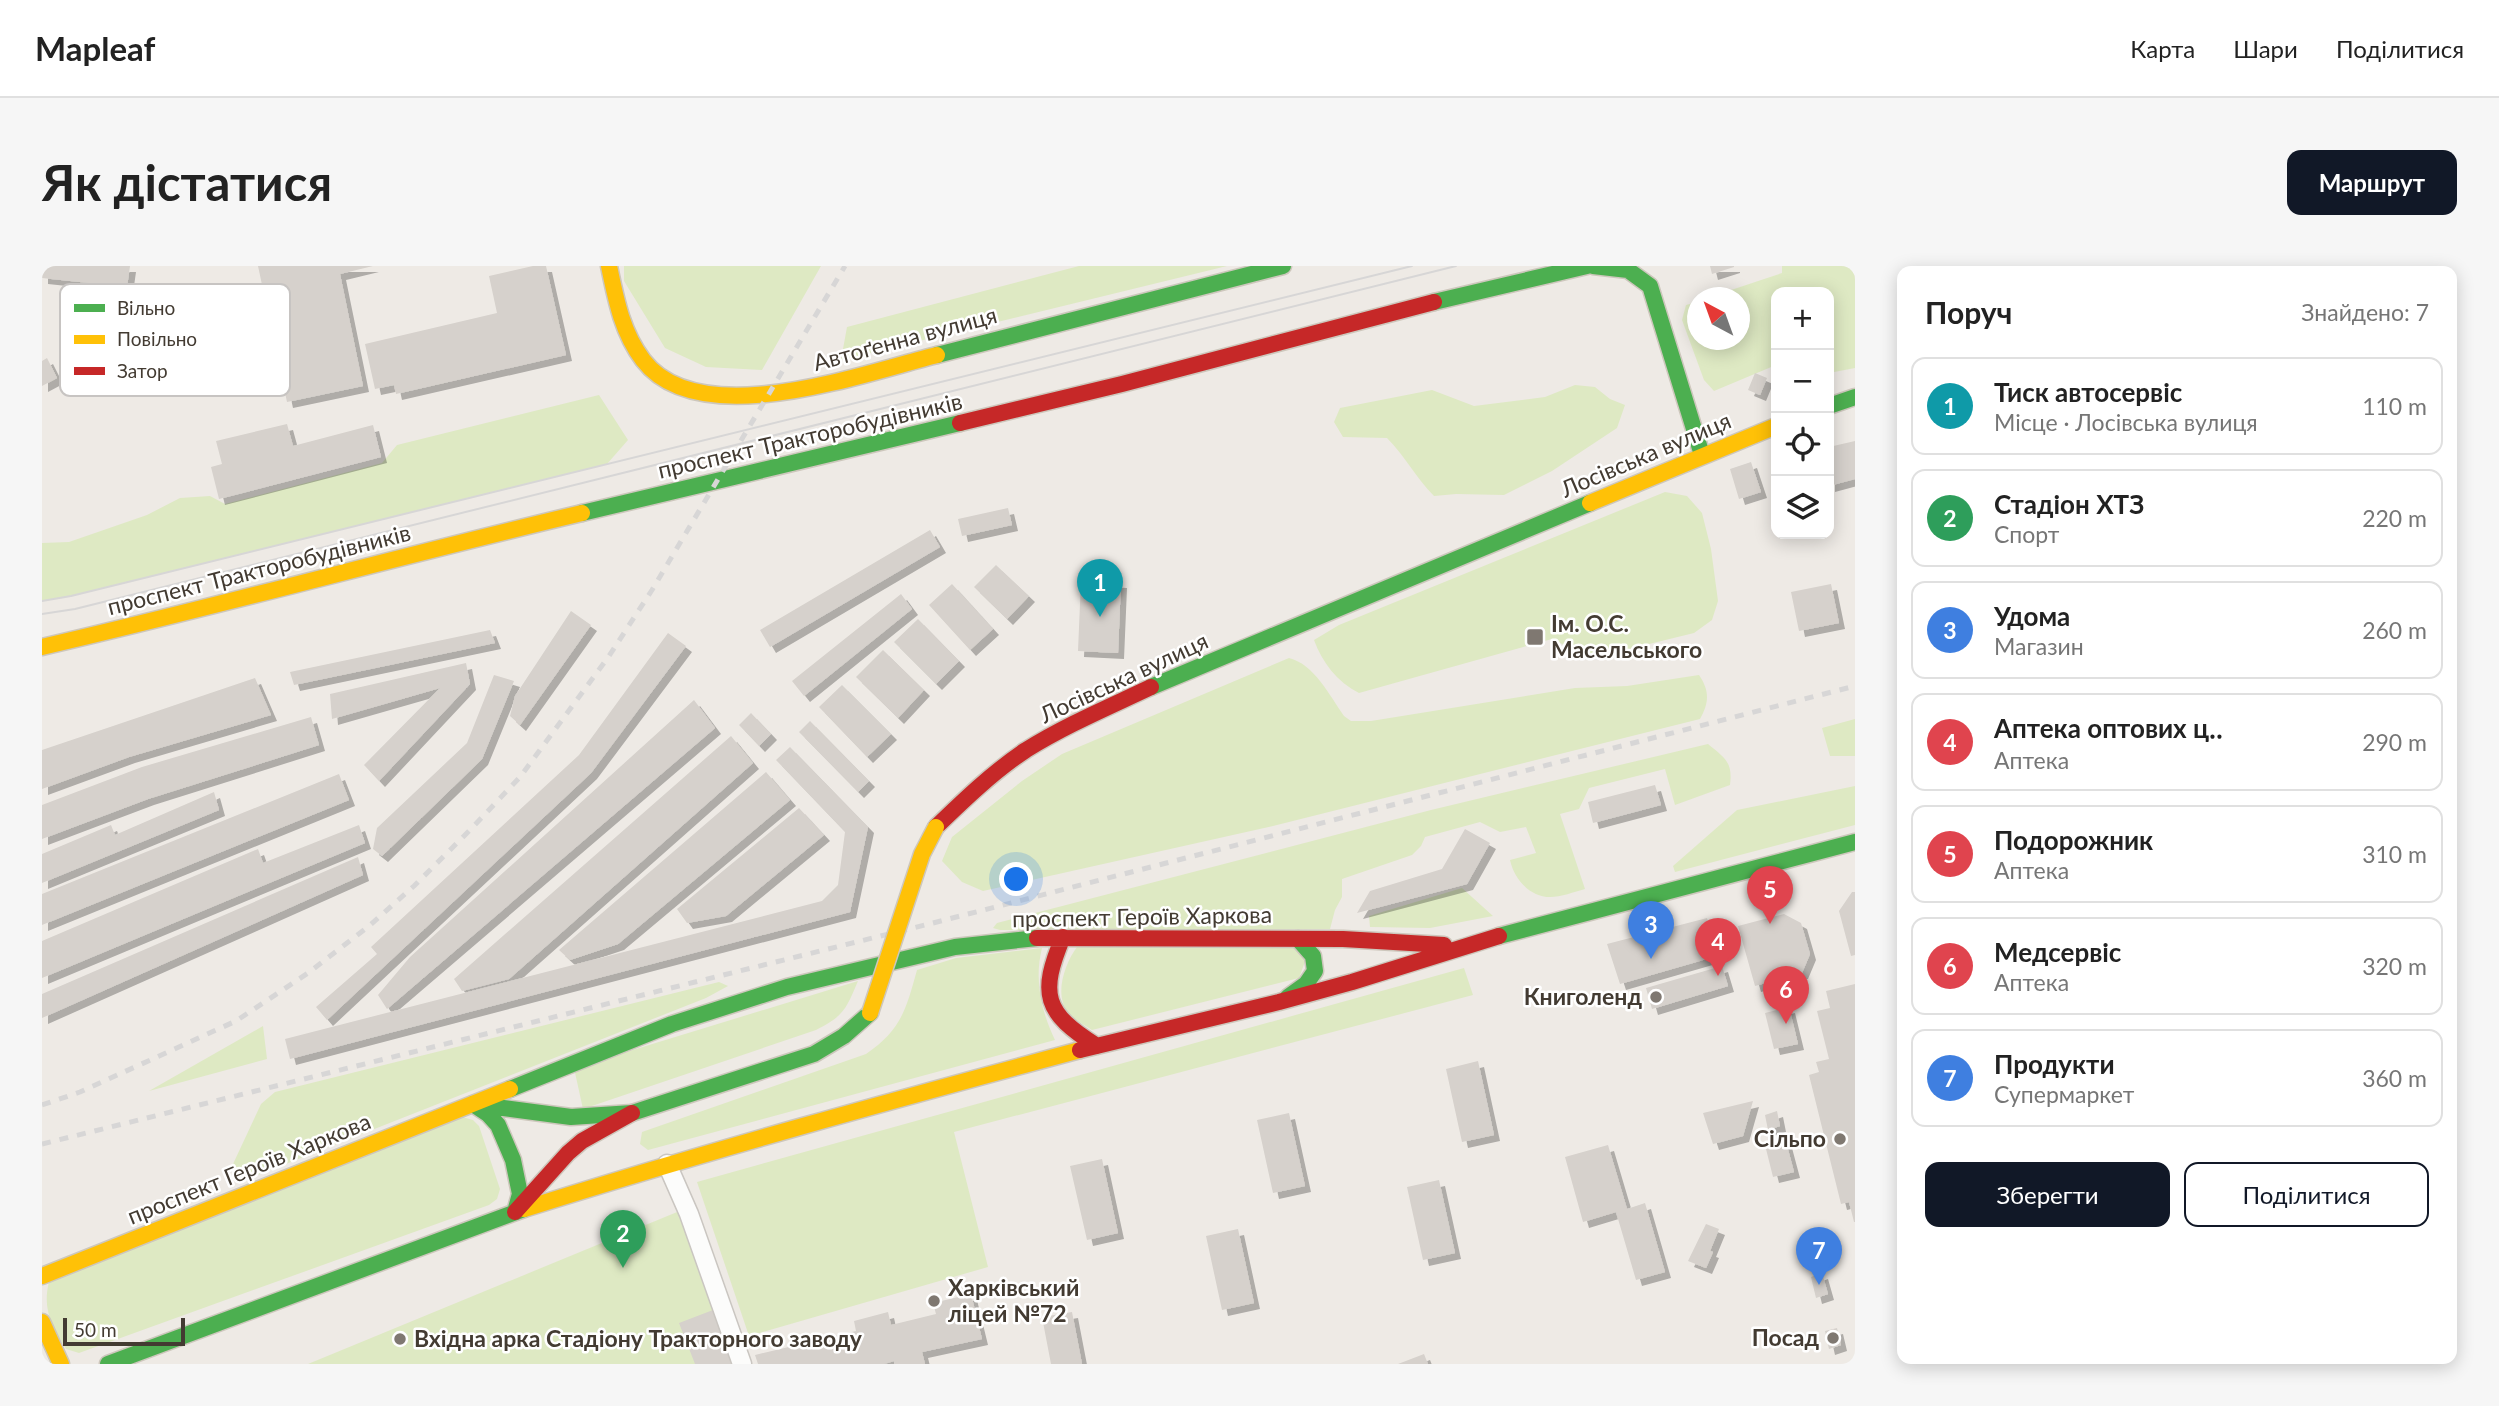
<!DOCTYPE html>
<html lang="uk">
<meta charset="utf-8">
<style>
:root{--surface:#fff;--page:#f6f6f6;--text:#222;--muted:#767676;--line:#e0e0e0;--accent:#111827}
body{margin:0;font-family:Lato,sans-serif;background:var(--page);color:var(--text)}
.controls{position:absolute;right:21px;top:21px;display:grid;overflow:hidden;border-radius:14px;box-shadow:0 4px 18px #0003}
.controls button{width:63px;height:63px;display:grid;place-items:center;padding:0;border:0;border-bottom:2px solid var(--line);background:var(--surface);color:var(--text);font:35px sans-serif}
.compass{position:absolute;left:1645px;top:21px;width:63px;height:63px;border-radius:50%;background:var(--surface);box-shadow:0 4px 18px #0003;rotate:319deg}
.scale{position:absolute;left:21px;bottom:18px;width:122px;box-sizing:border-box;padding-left:7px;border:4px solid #433b32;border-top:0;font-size:19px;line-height:24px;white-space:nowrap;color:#433b32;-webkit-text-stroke:5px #fff;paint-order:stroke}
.you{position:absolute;left:975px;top:614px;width:24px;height:24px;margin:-18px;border:5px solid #fff;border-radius:50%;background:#1a73e8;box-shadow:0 0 0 10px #1a73e833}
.badge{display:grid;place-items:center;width:46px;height:46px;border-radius:50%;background:var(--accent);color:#fff;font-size:23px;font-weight:700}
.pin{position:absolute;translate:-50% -58px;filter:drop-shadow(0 2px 4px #0008)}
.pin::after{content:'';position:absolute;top:37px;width:24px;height:21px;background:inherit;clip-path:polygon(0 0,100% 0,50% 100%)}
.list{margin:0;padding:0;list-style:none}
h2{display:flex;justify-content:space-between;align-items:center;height:91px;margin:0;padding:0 28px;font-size:30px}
h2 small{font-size:23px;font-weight:400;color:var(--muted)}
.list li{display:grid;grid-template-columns:46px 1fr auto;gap:21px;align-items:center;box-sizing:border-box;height:98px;margin:0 14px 14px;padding:0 14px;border:2px solid var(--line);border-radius:14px}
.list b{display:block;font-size:26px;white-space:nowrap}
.list p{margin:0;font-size:23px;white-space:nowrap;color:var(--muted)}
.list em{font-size:23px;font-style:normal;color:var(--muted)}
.actions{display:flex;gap:14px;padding:21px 28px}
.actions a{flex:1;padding:16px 0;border:2px solid var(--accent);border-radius:14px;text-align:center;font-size:24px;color:var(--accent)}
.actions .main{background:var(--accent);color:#fff}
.icon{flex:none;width:38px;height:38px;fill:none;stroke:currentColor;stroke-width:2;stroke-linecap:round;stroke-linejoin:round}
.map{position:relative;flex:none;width:1813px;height:1098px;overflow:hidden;border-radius:14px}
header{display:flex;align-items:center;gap:42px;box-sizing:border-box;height:98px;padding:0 35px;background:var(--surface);border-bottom:2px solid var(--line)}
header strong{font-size:33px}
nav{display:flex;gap:38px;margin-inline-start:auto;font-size:24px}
.intro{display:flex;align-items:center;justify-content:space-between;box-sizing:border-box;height:168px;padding:0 42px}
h1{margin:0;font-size:49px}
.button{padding:18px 32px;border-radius:14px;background:var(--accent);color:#fff;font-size:24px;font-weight:700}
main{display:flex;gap:42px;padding:0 42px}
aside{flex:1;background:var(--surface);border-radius:14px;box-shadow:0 4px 18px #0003}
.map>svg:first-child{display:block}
.green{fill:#dee9c3}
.building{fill:#d6d1cc;filter:url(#shadow)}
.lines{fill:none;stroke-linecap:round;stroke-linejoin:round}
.street-casing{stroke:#cac6c1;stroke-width:21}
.fast-casing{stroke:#cdc7bc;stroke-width:19}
.slow-casing{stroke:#cdc7bc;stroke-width:19}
.jam-casing{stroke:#cdc7bc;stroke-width:19}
.street{stroke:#fcfcfb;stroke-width:18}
.fast{stroke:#4caf50;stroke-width:16}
.slow{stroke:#ffc107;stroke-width:16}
.jam{stroke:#c62828;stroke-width:16}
.tram{stroke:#d7d6d6;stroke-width:2}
.rail{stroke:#d7d6d6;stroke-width:5;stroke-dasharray:9 9;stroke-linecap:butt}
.slow-bridge-casing{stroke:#cdc7bc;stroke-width:19;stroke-linecap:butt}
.slow-bridge{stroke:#ffc107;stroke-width:16}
.poi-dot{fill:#7f7871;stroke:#fff;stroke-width:2.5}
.labels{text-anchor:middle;stroke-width:5;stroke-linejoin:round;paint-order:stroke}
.street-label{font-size:23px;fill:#433b32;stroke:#fff}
.poi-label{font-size:23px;font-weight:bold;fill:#433b32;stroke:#fff;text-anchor:start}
.key{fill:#fff;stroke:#c7c4c2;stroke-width:2}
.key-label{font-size:19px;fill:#433b32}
</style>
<header>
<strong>Mapleaf</strong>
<nav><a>Карта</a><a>Шари</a><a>Поділитися</a></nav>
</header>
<div class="intro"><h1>Як дістатися</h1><a class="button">Маршрут</a></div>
<main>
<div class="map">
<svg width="1813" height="1098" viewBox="0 0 1813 1098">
<defs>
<filter id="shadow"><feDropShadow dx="6" dy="6" stdDeviation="0" flood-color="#0004"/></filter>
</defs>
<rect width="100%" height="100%" fill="#eeeae5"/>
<path class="green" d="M582 0H779L720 104 664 101 623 82 582 15Z
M1037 0H1185L799 94 805 61Z
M1740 0H1813V102L1787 107V26H1734V99L1672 125 1662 114 1640 54 1644 39 1655 36 1656 74H1698V32L1668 31 1740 7Z
M1533 119 1553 121 1568 133 1583 139 1575 162 1510 205 1462 229 1414 228 1392 230C1373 211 1364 191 1345 172L1301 171 1292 156 1298 142 1390 124 1432 140 1503 131Z
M557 129 586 174 565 198 29 330 0 335V277L27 276 105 249 138 232 168 230 183 238 340 197 355 179Z
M1623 226 1645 230 1660 247 1669 283 1676 335 1670 354 1652 367 1554 391 1540 388 1510 373 1317 427C1295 416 1280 396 1272 374L1297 359Z
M1247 392C1272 398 1288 430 1302 450L1309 455H1329L1533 422 1585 420 1657 409C1668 425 1667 437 1658 453L1231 560 941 625 920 616 900 595 910 571 980 515 1020 488Z
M1813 453V490H1788L1780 462Z
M1666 478C1683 492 1691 496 1688 519L1633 539 1623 503 1547 522 1537 543 1518 548 1543 623C1532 626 1519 631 1508 631 1488 631 1472 613 1468 594L1494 587 1484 561 1458 566 1438 556 1383 571 1379 580 1370 589 1300 613V631L1293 644 1288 663 958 664 951 662 955 657 1389 544Z
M1813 520V559L1633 606 1631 600 1695 544Z
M1420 622 1451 650 1388 662 1328 661 1327 650Z
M1035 681 1255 682 1265 690 1257 712 1050 764C1042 759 1033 754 1027 747 1011 730 1023 697 1035 681Z
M1000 682C992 714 999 745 1013 774L606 884 598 878 600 866 824 788C859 764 864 744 875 704L914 692Z
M1422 702 1431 729 912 866 946 1001 707 1070 655 916Z
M816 715C804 743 802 750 774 764L541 843 532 802Z
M677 716 686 720 664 732 198 916 191 898 219 838 233 826Z
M221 760 225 793 107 825Z
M420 851 431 854 437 860 458 923 455 933 447 939 37 1087 24 1083C10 1060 0 1043 7 1016Z
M640 944 700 1098H266Z"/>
<path class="building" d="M0 0H88L85 21 0 12Z
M216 0H331L298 8 321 120 245 136Z
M491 0H504L524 89 354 128 352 119 333 123 323 78 455 47 447 10Z
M1668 0H1692V1L1670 8Z
M5 92 15 112 0 120V95Z
M1713 107 1725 112 1718 129 1706 124Z
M245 158 251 180 331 159 339 191 177 233 169 201 180 198 174 175Z
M1813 175V213L1787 220V181Z
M1709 196 1719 226 1697 233 1688 203Z
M966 242 970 259 920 270 916 253Z
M888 264 898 281 728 381 718 364Z
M954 299 987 330 965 353 932 321Z
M1039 314 1079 316 1076 387 1036 385Z
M910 318 951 363 928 384 887 339Z
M1789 318 1797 357 1757 365 1749 326Z
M859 328 870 343 762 430 750 415Z
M529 345 549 359 478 459 468 450 473 430Z
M876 353 917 395 894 418 852 376Z
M448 364 453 377 252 419 248 406Z
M626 367 644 380 549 507 285 754 274 741 335 688 329 681 537 489Z
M841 384 882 424 856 452 814 411Z
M424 397 428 418 337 515 322 499 398 422 290 453 288 428Z
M452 409 472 415 440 493 340 590 331 583 335 562 425 477Z
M213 412 229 449 87 491 0 523V484Z
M800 419 849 468 825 491 777 441Z
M652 434 673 462 345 743 336 729 368 691Z
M709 447 729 468 717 480 697 459Z
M269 451 277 479 106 533 0 573V539L100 501Z
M768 455 827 515 816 526 757 466Z
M689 470 711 497 467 713 420 725 412 713Z
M748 481 826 561 808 646 248 793 243 773 780 635 796 619 803 566 734 494Z
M724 506 748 534 576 678 528 694 517 684Z
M297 508 307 534 0 659V628Z
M1613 519 1619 539 1551 557 1546 536Z
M172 526 177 544 0 617V588L69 559 73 569Z
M757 542 782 569 684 650 645 657 635 643Z
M317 559 323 577 0 712V675L216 583 221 597Z
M1423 563 1448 577 1425 618 1315 647 1328 625 1400 603Z
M316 591 321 609 0 752V728Z
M1810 626H1813V689L1809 690 1797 645Z
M1742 648 1759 657 1768 688 1760 707 1713 720 1696 660Z
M1665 652 1675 690 1578 718 1565 678Z
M1680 700 1686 720 1610 743 1604 722Z
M1813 718V956H1812L1807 936 1799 938 1767 809 1777 806 1774 796 1787 793 1775 745 1788 742 1784 725Z
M1747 741 1756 778 1732 783 1723 747Z
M1436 795 1452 869 1420 876 1404 803Z
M1711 835 1701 870 1671 878 1661 847Z
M1735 845 1738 860 1726 864 1723 849Z
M1247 847 1263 920 1231 927 1215 854Z
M1744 876 1752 906 1731 911 1724 883Z
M1566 879 1585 943 1603 937 1623 1006 1594 1014 1574 946 1541 956 1523 891Z
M1060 893 1076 967 1045 974 1028 900Z
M1397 914 1413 987 1381 994 1365 921Z
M1664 958 1677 963 1668 985 1671 986 1664 1002 1646 995Z
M1196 963 1212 1037 1180 1044 1164 970Z
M1780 1007 1786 1028 1774 1032 1769 1011Z
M929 1028 940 1073 880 1086 883 1098H852V1095L842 1098H716L713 1089 814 1065 812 1055 846 1046 849 1059 894 1048 891 1037Z
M671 1044 693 1098H653L637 1057Z
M1030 1046 1040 1098H1009L1000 1051Z
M1795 1062 1799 1079 1787 1083 1783 1065Z
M1382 1088 1386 1098H1356Z"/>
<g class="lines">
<g class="street-casing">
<path id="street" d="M625 898 647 948 700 1098"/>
</g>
<g class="fast-casing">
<path id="fast" d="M1551 0 1586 4 1608 20 1660 189
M1392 36 1545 0
M895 89 1241 0
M1787 140 1813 131
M540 247 918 157
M1109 421 1548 237
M1457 670 1813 576
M1246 731 1264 718 1273 705 1271 690 1256 673
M468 823 630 758 745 721 913 681 995 672
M431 838 529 851 590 847 772 788 802 770 828 747
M431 838 446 848 456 859 471 894 478 928 473 946
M66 1098 482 943"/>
</g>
<g class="slow-casing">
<path id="slow" d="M567 0C574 34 580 66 601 94 657 168 822 107 895 89
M1548 237 1734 160
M0 381C181 339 359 290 540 247
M482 943C666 885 852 834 1038 784
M0 1010 468 823
M0 1056 19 1098"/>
</g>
<g class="jam-casing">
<path id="jam" d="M918 157 1080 118 1392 36
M894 561C922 534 951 506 984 484 1024 459 1067 441 1109 421
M1021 671C997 728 1002 747 1055 780
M995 672 1301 673 1402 679
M1038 784 1237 736 1310 716 1457 670
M473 946 526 887 540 875 590 847"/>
</g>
<use href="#street" class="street"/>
<use href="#fast" class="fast"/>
<use href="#slow" class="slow"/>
<use href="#jam" class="jam"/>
<path class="tram" d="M0 335 29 330 1370 0
M0 348 33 343 1414 0"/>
<path class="rail" d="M0 839 38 826 194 755 266 707 327 660 372 620 429 563 478 511 567 390 610 324 803 0
M0 878 891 657 1813 420"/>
<g class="slow-bridge-casing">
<path id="slow-bridge" d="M828 747 880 588 894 561"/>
</g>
<use href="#slow-bridge" class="slow-bridge"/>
</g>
<g class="poi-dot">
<rect x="1484" y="362" width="18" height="18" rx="3.5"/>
<circle cx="1614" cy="731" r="7"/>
<circle cx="1798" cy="873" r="7"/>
<circle cx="892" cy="1035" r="7"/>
<circle cx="1791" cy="1072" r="7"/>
<circle cx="358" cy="1073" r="7"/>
</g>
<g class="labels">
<g class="street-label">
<text transform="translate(863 73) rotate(-15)" y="8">Автоґенна вулиця</text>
<text transform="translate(768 170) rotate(-13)" y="8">проспект Тракторобудівників</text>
<text transform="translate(1604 189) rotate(-23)" y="8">Лосівська вулиця</text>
<text transform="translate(217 304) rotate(-14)" y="8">проспект Тракторобудівників</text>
<text transform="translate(1082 412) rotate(-25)" y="8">Лосівська вулиця</text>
<text transform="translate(1100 651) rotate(-1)" y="8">проспект Героїв Харкова</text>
<text transform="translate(207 903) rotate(-22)" y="8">проспект Героїв Харкова</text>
</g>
<g class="poi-label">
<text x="1509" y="366">Ім. О.С.<tspan x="1509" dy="26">Масельського</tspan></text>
<text x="1600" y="739" text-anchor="end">Книголенд</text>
<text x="1784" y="881" text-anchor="end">Сільпо</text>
<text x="906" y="1030">Харківський<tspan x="906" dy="26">ліцей №72</tspan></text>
<text x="1777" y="1080" text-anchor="end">Посад</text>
<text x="372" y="1081">Вхідна арка Стадіону Тракторного заводу</text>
</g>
</g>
<rect x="18" y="18" width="230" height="112" rx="10" class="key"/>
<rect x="32" y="38" width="31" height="8" fill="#4caf50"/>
<rect x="32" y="69" width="31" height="9" fill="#ffc107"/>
<rect x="32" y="101" width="31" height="8" fill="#c62828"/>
<g class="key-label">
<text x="75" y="49">Вільно</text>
<text x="75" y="80">Повільно</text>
<text x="75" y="112">Затор</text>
</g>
</svg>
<div class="controls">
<button>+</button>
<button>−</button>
<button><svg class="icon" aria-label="locate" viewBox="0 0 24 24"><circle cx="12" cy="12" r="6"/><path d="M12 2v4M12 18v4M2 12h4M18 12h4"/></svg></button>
<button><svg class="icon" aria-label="layers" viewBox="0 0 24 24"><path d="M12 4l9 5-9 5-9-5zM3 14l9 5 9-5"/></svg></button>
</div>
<svg class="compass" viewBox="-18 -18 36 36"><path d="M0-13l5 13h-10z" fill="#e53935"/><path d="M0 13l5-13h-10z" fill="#767676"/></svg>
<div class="scale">50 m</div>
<div class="you"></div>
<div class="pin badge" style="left:1058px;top:351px;background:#0f9aa8">1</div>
<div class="pin badge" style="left:581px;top:1002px;background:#2e9e5b">2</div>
<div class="pin badge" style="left:1609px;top:693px;background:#3f7fe0">3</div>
<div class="pin badge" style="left:1676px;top:710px;background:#e0444e">4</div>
<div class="pin badge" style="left:1728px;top:658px;background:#e0444e">5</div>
<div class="pin badge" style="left:1744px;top:758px;background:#e0444e">6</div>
<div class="pin badge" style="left:1777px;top:1019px;background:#3f7fe0">7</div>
</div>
<aside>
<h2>Поруч<small>Знайдено: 7</small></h2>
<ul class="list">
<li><span class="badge" style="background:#0f9aa8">1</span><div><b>Тиск автосервіс</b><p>Місце · Лосівська вулиця</p></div><em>110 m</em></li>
<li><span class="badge" style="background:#2e9e5b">2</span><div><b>Стадіон ХТЗ</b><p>Спорт</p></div><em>220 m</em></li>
<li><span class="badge" style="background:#3f7fe0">3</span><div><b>Удома</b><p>Магазин</p></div><em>260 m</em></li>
<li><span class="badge" style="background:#e0444e">4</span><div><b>Аптека оптових ц‥</b><p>Аптека</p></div><em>290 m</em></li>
<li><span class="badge" style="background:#e0444e">5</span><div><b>Подорожник</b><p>Аптека</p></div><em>310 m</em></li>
<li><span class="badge" style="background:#e0444e">6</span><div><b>Медсервіс</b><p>Аптека</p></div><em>320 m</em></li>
<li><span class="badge" style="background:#3f7fe0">7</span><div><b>Продукти</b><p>Супермаркет</p></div><em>360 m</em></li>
</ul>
<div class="actions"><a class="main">Зберегти</a><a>Поділитися</a></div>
</aside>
</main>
